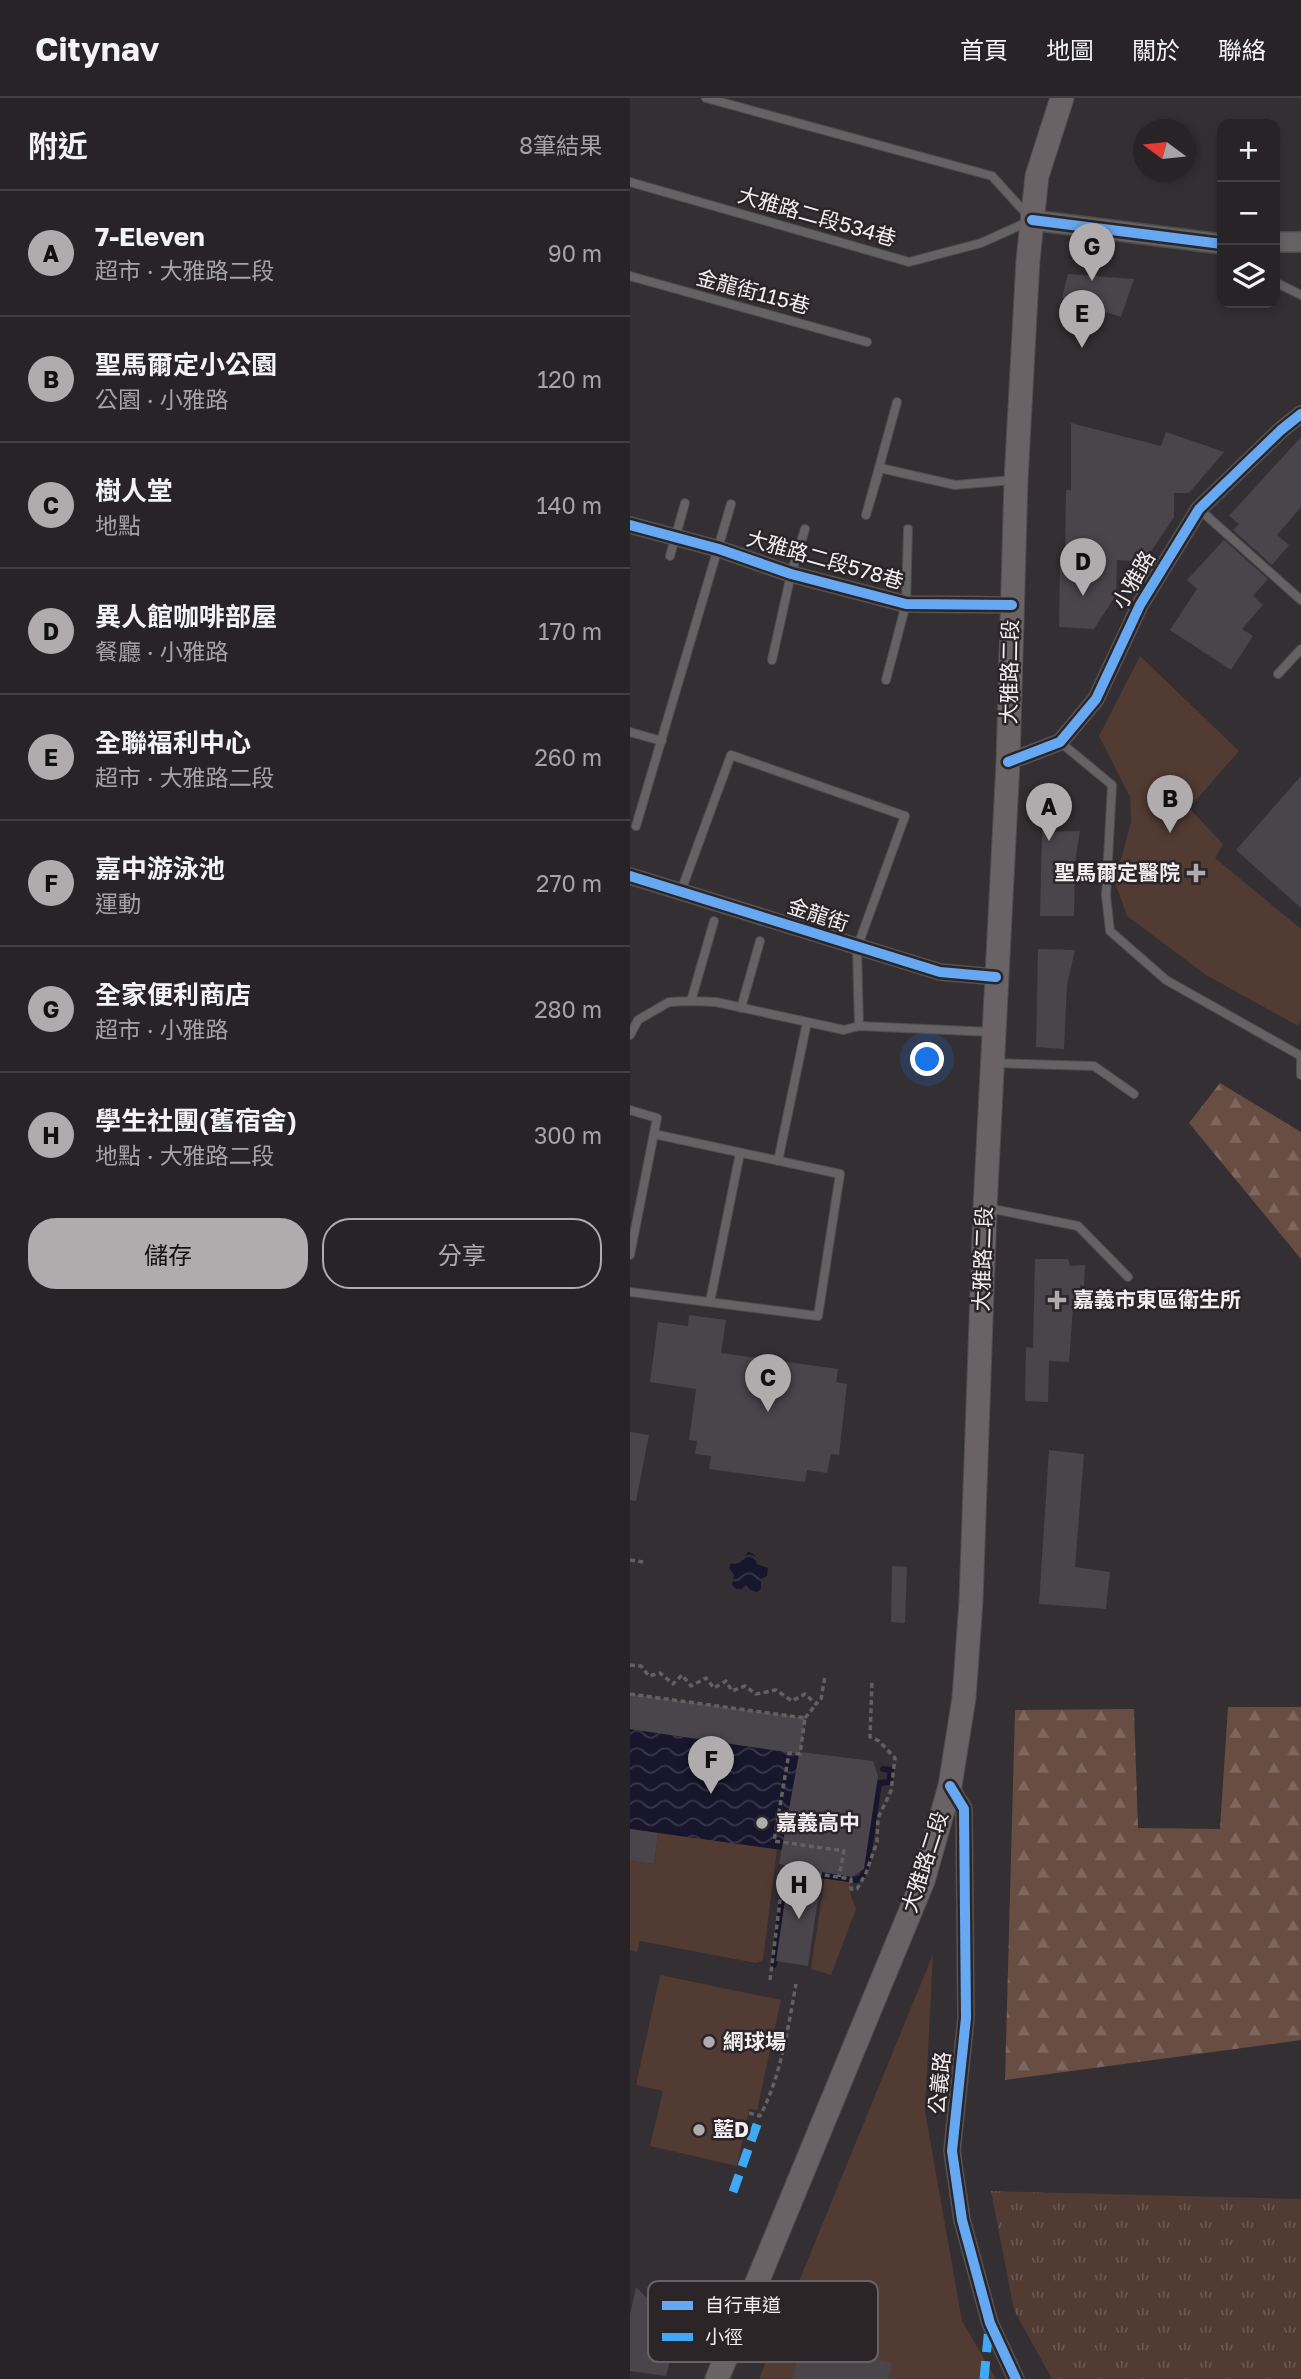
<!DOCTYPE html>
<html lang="zh-TW">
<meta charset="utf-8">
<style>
:root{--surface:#272326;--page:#332f32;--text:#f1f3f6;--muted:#a4a4a7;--line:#434043;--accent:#b0acae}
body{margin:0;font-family:"Golos Text","Noto Sans TC",sans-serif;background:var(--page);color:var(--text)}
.controls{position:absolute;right:21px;top:21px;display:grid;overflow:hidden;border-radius:14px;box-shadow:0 4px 10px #0003}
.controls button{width:63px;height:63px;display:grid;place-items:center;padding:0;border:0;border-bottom:2px solid var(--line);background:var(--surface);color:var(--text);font:35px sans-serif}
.compass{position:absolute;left:503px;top:21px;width:63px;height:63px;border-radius:50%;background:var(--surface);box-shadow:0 4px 10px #0003;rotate:285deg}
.you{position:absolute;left:298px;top:962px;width:24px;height:24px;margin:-18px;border:5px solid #fff;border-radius:50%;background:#1a73e8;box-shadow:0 0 0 10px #1a73e833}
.badge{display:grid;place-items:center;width:46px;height:46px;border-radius:50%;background:var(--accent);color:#111;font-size:23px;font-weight:700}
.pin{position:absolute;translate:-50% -58px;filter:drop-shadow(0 2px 4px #0008)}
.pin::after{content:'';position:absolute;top:37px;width:24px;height:21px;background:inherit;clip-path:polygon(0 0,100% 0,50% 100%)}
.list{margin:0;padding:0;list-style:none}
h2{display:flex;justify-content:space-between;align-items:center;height:91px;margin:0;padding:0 28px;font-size:30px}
h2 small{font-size:23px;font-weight:400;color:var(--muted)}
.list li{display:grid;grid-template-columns:46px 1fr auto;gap:21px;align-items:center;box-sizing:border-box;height:126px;padding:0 28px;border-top:2px solid var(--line)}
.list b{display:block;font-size:26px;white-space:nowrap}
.list p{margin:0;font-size:23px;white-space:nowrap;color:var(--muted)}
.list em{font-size:23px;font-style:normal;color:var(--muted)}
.actions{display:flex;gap:14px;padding:21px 28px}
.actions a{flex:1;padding:16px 0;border:2px solid var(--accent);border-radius:28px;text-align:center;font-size:24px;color:var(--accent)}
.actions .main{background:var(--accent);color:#111}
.icon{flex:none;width:38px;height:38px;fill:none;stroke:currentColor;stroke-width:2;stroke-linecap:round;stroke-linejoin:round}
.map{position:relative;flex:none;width:671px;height:2281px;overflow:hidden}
header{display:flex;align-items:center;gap:42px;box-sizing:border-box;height:98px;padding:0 35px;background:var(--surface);border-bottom:2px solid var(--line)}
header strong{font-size:33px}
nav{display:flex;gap:38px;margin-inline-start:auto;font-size:24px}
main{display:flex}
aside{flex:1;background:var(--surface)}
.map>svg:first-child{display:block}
.grass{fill:url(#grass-tufts)}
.forest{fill:url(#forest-firs)}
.park{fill:#513b33}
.water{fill:url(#water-waves)}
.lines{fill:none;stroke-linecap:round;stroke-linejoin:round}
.stream{stroke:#17162c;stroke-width:6}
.building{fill:#4a454b}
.service-casing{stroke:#4f4c4e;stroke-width:10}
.minor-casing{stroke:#4f4c4e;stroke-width:18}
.tertiary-casing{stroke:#4f4c4e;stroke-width:22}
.secondary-casing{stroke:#4f4c4e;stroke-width:25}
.path{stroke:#636062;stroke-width:3.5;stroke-dasharray:5 3.5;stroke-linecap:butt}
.service{stroke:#656264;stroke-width:8}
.minor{stroke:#656264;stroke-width:16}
.tertiary{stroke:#656264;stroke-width:19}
.secondary{stroke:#696365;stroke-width:23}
.quiet{stroke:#3fa9f5;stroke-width:9;stroke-dasharray:18 9;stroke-linecap:butt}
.cycleway-casing{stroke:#2b2528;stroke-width:15}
.cycleway{stroke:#66a8f1;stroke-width:10}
.poi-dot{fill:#b0acae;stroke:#2b2528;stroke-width:2.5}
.labels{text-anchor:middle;stroke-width:5;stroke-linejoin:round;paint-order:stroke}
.street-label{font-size:21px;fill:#f3eff1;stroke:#2b2528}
.poi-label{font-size:21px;font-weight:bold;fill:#f3eff1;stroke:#2b2528;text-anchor:start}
.key{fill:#2b2528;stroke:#676264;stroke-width:2}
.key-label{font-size:19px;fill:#f3eff1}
</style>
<header>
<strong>Citynav</strong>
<nav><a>首頁</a><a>地圖</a><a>關於</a><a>聯絡</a></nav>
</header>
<main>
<aside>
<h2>附近<small>8筆結果</small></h2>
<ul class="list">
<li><span class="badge">A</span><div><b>7-Eleven</b><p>超市 · 大雅路二段</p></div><em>90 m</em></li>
<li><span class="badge">B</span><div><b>聖馬爾定小公園</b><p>公園 · 小雅路</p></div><em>120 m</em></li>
<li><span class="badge">C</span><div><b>樹人堂</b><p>地點</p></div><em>140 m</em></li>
<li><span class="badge">D</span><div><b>異人館咖啡部屋</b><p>餐廳 · 小雅路</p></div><em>170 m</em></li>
<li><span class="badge">E</span><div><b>全聯福利中心</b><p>超市 · 大雅路二段</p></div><em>260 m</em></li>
<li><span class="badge">F</span><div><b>嘉中游泳池</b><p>運動</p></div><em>270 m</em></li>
<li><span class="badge">G</span><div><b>全家便利商店</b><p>超市 · 小雅路</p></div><em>280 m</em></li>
<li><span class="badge">H</span><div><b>學生社團(舊宿舍)</b><p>地點 · 大雅路二段</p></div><em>300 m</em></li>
</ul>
<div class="actions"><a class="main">儲存</a><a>分享</a></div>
</aside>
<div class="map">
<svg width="671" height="2281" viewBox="0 0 671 2281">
<defs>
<pattern id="grass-tufts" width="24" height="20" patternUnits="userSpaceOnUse" patternTransform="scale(1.75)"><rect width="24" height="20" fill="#513b33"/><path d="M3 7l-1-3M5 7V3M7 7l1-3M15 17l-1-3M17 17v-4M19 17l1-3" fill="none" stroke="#6a5851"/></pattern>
<pattern id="forest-firs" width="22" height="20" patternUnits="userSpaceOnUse" patternTransform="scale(1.75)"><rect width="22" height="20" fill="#684d43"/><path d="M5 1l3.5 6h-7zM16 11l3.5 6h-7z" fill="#7e675f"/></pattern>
<pattern id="water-waves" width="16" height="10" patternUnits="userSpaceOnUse" patternTransform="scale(1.75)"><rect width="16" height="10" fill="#17162c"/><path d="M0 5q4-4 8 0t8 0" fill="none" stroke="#39384b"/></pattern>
</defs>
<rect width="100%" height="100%" fill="#342f32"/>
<path class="grass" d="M361 2093 671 2101V2281H422L384 2212Z"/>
<path class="forest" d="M590 985 671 1034V1161L559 1025Z
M598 1609H671V1942L375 1982 385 1612 504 1611 508 1730 590 1731Z"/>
<path class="park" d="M510 558 609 653 559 710 593 746 585 760 671 831V922L668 928 576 877 497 818 485 784 501 724 500 699 469 638Z
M28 1735 147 1751 133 1862 126 1865 10 1843 7 1854 0 1852V1763L24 1766Z
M195 1778 221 1781 220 1795 226 1811 201 1877 181 1871Z
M303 1856 295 2013 332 2223 366 2281H129Z
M30 1877 151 1902 127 2012 119 2011 107 2068 20 2048 33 1993 6 1987Z"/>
<path class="water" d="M118 1454 124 1456 127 1466 138 1470 137 1478 131 1481V1491L127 1494 120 1492 116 1487 112 1491H106L102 1487 104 1477 99 1470 101 1465 111 1463Z
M0 1631 170 1656 152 1752 0 1731Z"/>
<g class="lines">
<path class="stream" d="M184 1776 226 1782 232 1779 237 1766 249 1685 259 1684 261 1672 253 1671
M144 1867 156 1771 166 1773"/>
</g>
<path class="building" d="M438 176 504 181 491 219 432 200Z
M441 325 531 348 536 334 594 354 559 395H544V419L514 464 487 462 486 497 464 531 429 529 430 467H435L436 392H441Z
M671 339V409L647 437 659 447 642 467 603 432 609 426 599 418Z
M594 442 638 481 623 498 633 507 612 531 623 538 601 572 540 532 567 491 557 482Z
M671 678V810L606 752Z
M450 733 445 764 444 818H410L412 734Z
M408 851 445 852 437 887 434 951 406 949Z
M405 1161H438L440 1168 455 1167 454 1188 450 1187 449 1210H443L439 1264 419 1263 418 1304 395 1303 396 1249 403 1250Z
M59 1217 96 1222 91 1255 208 1271 206 1284 217 1286 209 1357 201 1356 197 1375 177 1372 175 1384 79 1371 81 1358 65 1356 67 1343 59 1342 66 1291 20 1284 28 1224 58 1228Z
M0 1334 19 1337 6 1403 0 1402Z
M419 1352 454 1356 445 1469 480 1474 476 1511 409 1506Z
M262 1468 277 1469 275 1525 261 1524Z
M0 1596 175 1620 170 1654 243 1663 248 1678 234 1771 222 1779 192 1774 178 1868 146 1863 160 1768 149 1766 169 1656 0 1631Z
M0 1731 28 1735 24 1766 0 1763Z
M6 2189 21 2204 31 2225 41 2228 42 2254 36 2278 0 2273V2217Z
M170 2245 262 2265 259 2281H163Z"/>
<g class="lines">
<g class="service-casing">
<path id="service" d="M0 84 279 164 351 145 402 122 362 78 76 0
M0 178 237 244
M645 184 671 197
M267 304 236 417 250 370 325 387 383 382
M569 411 671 502
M40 458 55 405
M142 562 161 476 175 431
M648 576 671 551
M256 582 276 506 278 431
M0 634 32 643
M430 644 482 687 476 797 480 833 536 882 671 958V977
M6 728 101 406
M61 903 84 823
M111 910 130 843
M229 928 362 934
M0 937 8 922 39 904 61 903 86 904 214 932 229 928 227 850 275 718 101 657 51 793
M365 965 464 968 504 996
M0 1012 27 1020 0 1157
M148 1063 177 924
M358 1110 448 1128 498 1179
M0 1194 188 1218 210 1076 24 1036
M80 1204 110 1055"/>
</g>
<g class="minor-casing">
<path id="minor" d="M0 427 89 451 161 476 276 506 382 507
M378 664 430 644 466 601 510 507 569 411 651 332 671 316
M0 778 310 874 366 879
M320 1688 334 1711 336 1920 322 2053 332 2122 360 2225 386 2281"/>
</g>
<g class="tertiary-casing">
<path id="tertiary" d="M402 122 592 146
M645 144H671"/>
</g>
<g class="secondary-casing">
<path id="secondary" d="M87 2281 293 1783 320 1688 334 1600 341 1503 355 1110 378 664 386 382 398 162 407 78 432 0"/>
</g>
<path class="path" d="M0 1462 13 1464
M0 1567 11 1568 19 1578 30 1575 43 1586 52 1577 61 1588 76 1580 84 1590 96 1583 102 1593 115 1588 126 1596 146 1592 162 1603 175 1596 186 1606 191 1601 195 1578
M0 1596 175 1620 170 1656 159 1655 144 1743 214 1753 209 1779
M175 1620 187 1605
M140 1882 154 1771 221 1781V1791H227L236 1775 247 1744 248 1720 261 1693 265 1660 249 1643 240 1639 242 1583
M119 2015 130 2018C151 1978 158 1930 166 1886"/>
<use href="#service" class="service"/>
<use href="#minor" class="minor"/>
<use href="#tertiary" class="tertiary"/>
<use href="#secondary" class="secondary"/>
<path class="quiet" d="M103 2094 130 2018
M354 2281 359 2229"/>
<g class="cycleway-casing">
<path id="cycleway" d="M402 122 592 146
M0 427 89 451 161 476 276 506 382 507
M378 664 430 644 466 601 510 507 569 411 651 332 671 316
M0 778 310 874 366 879
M320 1688 334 1711 336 1920 322 2053 332 2122 360 2225 386 2281"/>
</g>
<use href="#cycleway" class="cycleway"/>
</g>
<g class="poi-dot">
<path d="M562.5 764.5h7v7h7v7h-7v7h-7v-7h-7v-7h7z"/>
<path d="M423.5 1191.5h7v7h7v7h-7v7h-7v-7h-7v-7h7z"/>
<circle cx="132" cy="1725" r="7"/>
<circle cx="79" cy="1944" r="7"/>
<circle cx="69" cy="2032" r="7"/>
</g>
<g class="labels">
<g class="street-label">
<text transform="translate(187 119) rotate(16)" y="7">大雅路二段534巷</text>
<text transform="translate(123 194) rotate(15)" y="7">金龍街115巷</text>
<text transform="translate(195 462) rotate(16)" y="7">大雅路二段578巷</text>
<text transform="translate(504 482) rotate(-60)" y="7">小雅路</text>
<text transform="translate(380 574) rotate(-89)" y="7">大雅路二段</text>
<text transform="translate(188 817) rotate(18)" y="7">金龍街</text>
<text transform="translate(353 1161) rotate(-88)" y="7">大雅路二段</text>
<text transform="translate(295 1764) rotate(-72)" y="7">大雅路二段</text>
<text transform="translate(310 1985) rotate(-84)" y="7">公義路</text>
</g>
<g class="poi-label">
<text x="550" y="782" text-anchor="end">聖馬爾定醫院</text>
<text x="443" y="1209">嘉義市東區衛生所</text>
<text x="146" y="1732">嘉義高中</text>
<text x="93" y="1951">網球場</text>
<text x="83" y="2039">藍D</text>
</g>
</g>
<rect x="18" y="2183" width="230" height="81" rx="10" class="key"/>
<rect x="32" y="2203" width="31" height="9" fill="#66a8f1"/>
<rect x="32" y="2235" width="31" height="8" fill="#3fa9f5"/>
<g class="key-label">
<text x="75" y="2214">自行車道</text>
<text x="75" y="2246">小徑</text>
</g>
</svg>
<div class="controls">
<button>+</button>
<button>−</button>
<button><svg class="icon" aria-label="layers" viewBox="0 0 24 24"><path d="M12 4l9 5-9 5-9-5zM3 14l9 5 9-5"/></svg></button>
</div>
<svg class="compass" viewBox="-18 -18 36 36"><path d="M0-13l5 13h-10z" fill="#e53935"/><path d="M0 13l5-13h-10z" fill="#a4a4a7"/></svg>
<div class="you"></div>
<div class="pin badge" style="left:419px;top:743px">A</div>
<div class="pin badge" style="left:540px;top:735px">B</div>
<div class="pin badge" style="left:138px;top:1314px">C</div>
<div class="pin badge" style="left:453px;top:498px">D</div>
<div class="pin badge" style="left:452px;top:250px">E</div>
<div class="pin badge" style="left:81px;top:1696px">F</div>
<div class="pin badge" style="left:462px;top:183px">G</div>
<div class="pin badge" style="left:169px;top:1821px">H</div>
</div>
</main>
